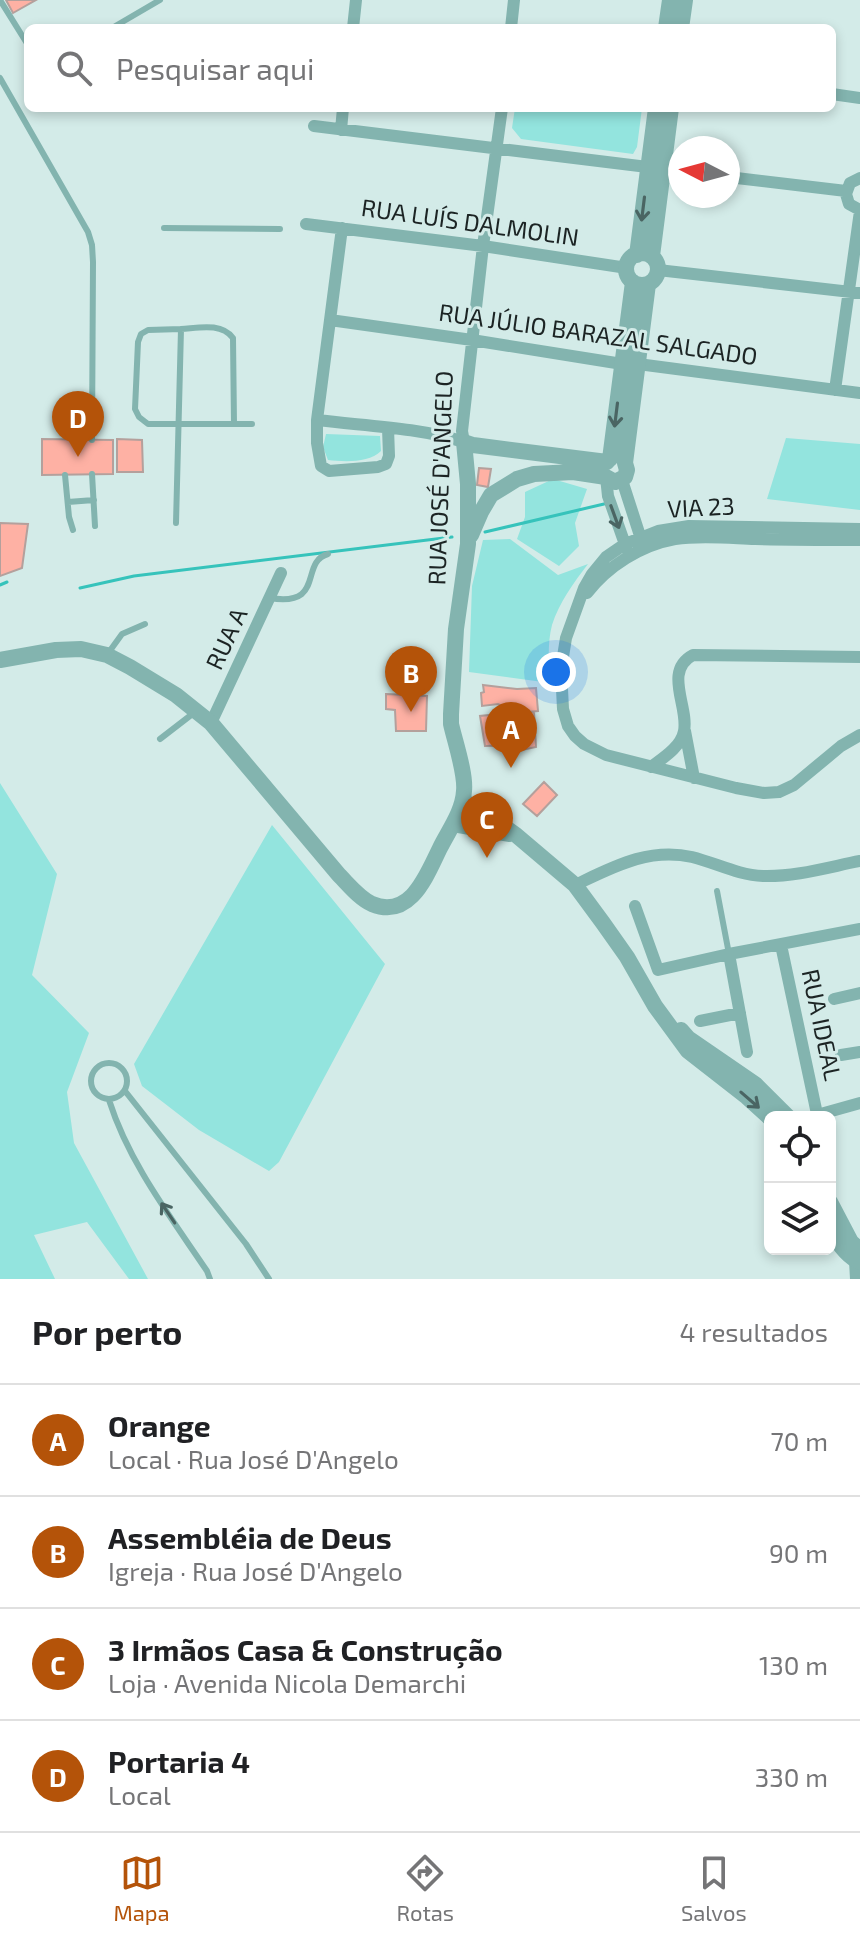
<!DOCTYPE html>
<html lang="pt">
<meta charset="utf-8">
<style>
:root{--surface:#fff;--page:#f6f6f6;--text:#202124;--muted:#757577;--line:#e0e0e0;--accent:#b45309}
body{margin:0;font-family:"Exo 2",sans-serif;background:var(--page);color:var(--text)}
.controls{position:absolute;right:24px;bottom:24px;display:grid;overflow:hidden;border-radius:12px;box-shadow:0 4px 12px #0003}
.controls button{width:72px;height:72px;display:grid;place-items:center;padding:0;border:0;border-bottom:2px solid var(--line);background:var(--surface);color:var(--text);font:40px sans-serif}
.compass{position:absolute;left:668px;top:136px;width:72px;height:72px;border-radius:50%;background:var(--surface);box-shadow:0 4px 12px #0003;rotate:276deg}
.you{position:absolute;left:556px;top:672px;width:28px;height:28px;margin:-20px;border:6px solid #fff;border-radius:50%;background:#1a73e8;box-shadow:0 0 0 12px #1a73e833}
.badge{display:grid;place-items:center;width:52px;height:52px;border-radius:50%;background:var(--accent);color:#fff;font-size:26px;font-weight:700}
.pin{position:absolute;translate:-50% -66px;filter:drop-shadow(0 2px 4px #0008)}
.pin::after{content:'';position:absolute;top:42px;width:28px;height:24px;background:inherit;clip-path:polygon(0 0,100% 0,50% 100%)}
.list{margin:0;padding:0;list-style:none}
h2{display:flex;justify-content:space-between;align-items:center;height:104px;margin:0;padding:0 32px;font-size:34px}
h2 small{font-size:26px;font-weight:400;color:var(--muted)}
.list li{display:grid;grid-template-columns:52px 1fr auto;gap:24px;align-items:center;box-sizing:border-box;height:112px;padding:0 32px;border-top:2px solid var(--line)}
.list b{display:block;font-size:30px;white-space:nowrap}
.list p{margin:0;font-size:26px;white-space:nowrap;color:var(--muted)}
.list em{font-size:26px;font-style:normal;color:var(--muted)}
.icon{flex:none;width:44px;height:44px;fill:none;stroke:currentColor;stroke-width:2;stroke-linecap:round;stroke-linejoin:round}
.map{position:relative;flex:none;width:860px;height:1279px;overflow:hidden}
.search{position:absolute;background:var(--surface);box-shadow:0 4px 12px #0003;left:24px;right:24px;top:24px;height:88px;display:flex;align-items:center;gap:20px;box-sizing:border-box;padding:0 28px;border-radius:12px;color:var(--muted);font-size:30px}
.sheet{height:552px;background:var(--surface)}
nav{display:flex;justify-content:space-around;align-items:center;box-sizing:border-box;height:112px;border-top:2px solid var(--line);background:var(--surface);font-size:22px;color:var(--muted)}
nav a{display:grid;justify-items:center;gap:4px}
nav .on{color:var(--accent)}
.map>svg:first-child{display:block}
.green{fill:#93e4de}
.lines{fill:none;stroke-linecap:round;stroke-linejoin:round}
.stream{stroke:#36c3bb;stroke-width:3}
.building{fill:#feb1a4;stroke:#b4a09c;stroke-width:2}
.service{stroke:#83b4af;stroke-width:6}
.minor{stroke:#83b4af;stroke-width:12}
.tertiary{stroke:#83b4af;stroke-width:16}
.oneway{stroke:#4a6563}
.labels{text-anchor:middle;stroke-width:6;stroke-linejoin:round;paint-order:stroke}
.street-label{font-size:24px;fill:#1c2424;stroke:#d3ebe8}
</style>
<div class="map">
<svg width="860" height="1279" viewBox="0 0 860 1279">
<rect width="100%" height="100%" fill="#d3ebe8"/>
<path class="green" d="M515 108H642L637 147 633 154 521 139 512 128Z
M326 434 380 436 381 451C369 463 345 462 328 460L323 447Z
M786 438 860 444V510L767 499Z
M553 479 587 489 575 523 579 546 559 566 517 539 525 517V492Z
M510 539 558 575 588 564C574 582 559 603 552 625 547 644 549 665 550 683L469 672 472 586 483 540Z
M0 783 57 874 32 975 89 1033 67 1092 74 1143 148 1279H129L87 1222 34 1235 55 1279H0Z
M272 825 385 964 279 1162 269 1171 199 1130 142 1086 134 1064Z"/>
<g class="lines">
<path class="stream" d="M485 532 604 504
M0 585 7 582
M80 588 134 576 452 537"/>
</g>
<path class="building" d="M6 0H36L13 13Z
M42 439 113 440V474L42 475Z
M117 439 142 440 143 472H117Z
M479 468 491 469 488 487 477 485Z
M0 523 28 524 22 568 0 576Z
M483 685 517 689 536 688 538 711 516 713 498 704 482 706 481 693 484 692Z
M386 694 427 696 426 731H396L395 710 386 709Z
M534 712 536 747 522 750 518 745 485 746 480 716 508 713 509 718H520L521 714Z
M544 782 557 795 537 816 523 804Z"/>
<g class="lines">
<path class="service" d="M0 0 28 45
M112 28 160 0
M0 78 88 232 92 245 93 262 92 440
M164 228 280 229
M181 329C198 328 221 322 233 338L234 424
M92 474 95 526
M65 475 69 517 73 530
M68 502 94 500
M176 523 181 329 148 330 141 334 138 342 135 409 139 417 148 424H252
M270 598C326 607 299 562 328 554
M109 652 122 634 145 624
M160 739 195 712
M717 891 729 954
M91 1081a18 18 0 1 1 36 0a18 18 0 1 1-36 0Z
M125 1091 246 1244 269 1279
M109 1100C129 1163 170 1216 207 1271L210 1279"/>
<path class="minor" d="M353 28 356 0
M511 28 514 0
M832 94 860 98
M314 126 680 171
M341 130 343 108
M728 177 846 191
M860 178 850 183 846 194 849 204 860 210
M306 224 483 246 627 268
M342 228 317 420C365 426 417 427 464 442L462 431 483 246 502 108
M658 270 860 293
M330 320 472 340 616 363 638 364 860 393
M835 390 860 211
M317 420V443L321 466 329 471 378 467 386 464 389 456 388 428
M606 477 608 496 627 550
M622 480 642 542
M860 529 689 526 658 531 625 544 606 557 592 574 584 588 566 638 561 669 563 709 568 726 575 736 584 744 606 755 736 788 764 793 779 792 794 785 841 746 860 735
M587 593C608 566 641 545 675 539 701 535 729 538 755 539 790 540 825 540 860 540
M211 723 281 573
M685 731 694 778
M651 767C663 758 681 747 684 731 689 707 663 671 693 655L860 657
M575 885C613 867 649 847 692 857 716 863 738 875 763 876 795 877 829 867 860 861
M635 906 658 970 729 954 860 929
M781 945 817 1114
M729 954 747 1052
M834 999 860 993
M700 1021 740 1013
M841 1055 860 1052
M810 1117 860 1103
M856 1279 855 1261 857 1255"/>
<path class="tertiary" d="M666 28 670 0
M681 28 685 0
M626 269a16 16 0 1 1 32 0a16 16 0 1 1-32 0Z
M637 255 656 108
M652 256 671 108
M610 459 633 282
M471 535 481 512 491 495 517 479 534 474 573 472 606 477 615 482 625 477 627 470 625 463 648 284
M0 660 56 650 81 649 107 655 130 667 176 695 211 723 339 875C349 885 359 898 372 904 411 920 427 874 440 848 449 830 463 811 464 791 466 774 455 742 451 724V714L456 629 468 544V484L464 442 473 445 607 462
M463 801 482 811 516 835 575 885 603 923 627 957 655 1006 688 1051 747 1097 770 1118
M453 824 510 834
M681 1030 688 1038 755 1084 788 1117
M830 1202 851 1242 860 1250
M830 1229C837 1242 847 1257 860 1262"/>
</g>
<defs><path id="oneway-shaft" d="M-6 0H5M1.5-3L5.5 0L1.5 3" fill="none" stroke-width="1.6" stroke-linecap="round" stroke-linejoin="round" transform="scale(2)"/></defs>
<g class="oneway">
<use href="#oneway-shaft" transform="translate(643 209) rotate(97)"/>
<use href="#oneway-shaft" transform="translate(616 415) rotate(97)"/>
<use href="#oneway-shaft" transform="translate(615 517) rotate(70)"/>
<use href="#oneway-shaft" transform="translate(750 1100) rotate(41)"/>
<use href="#oneway-shaft" transform="translate(168 1213) rotate(-124)"/>
</g>
<g class="labels">
<g class="street-label">
<text transform="translate(470 223) rotate(8)" y="8">RUA LUÍS DALMOLIN</text>
<text transform="translate(598 335) rotate(8)" y="8">RUA JÚLIO BARAZAL SALGADO</text>
<text transform="translate(441 478) rotate(-88)" y="8">RUA JOSÉ D'ANGELO</text>
<text transform="translate(701 508) rotate(-3)" y="8">VIA 23</text>
<text transform="translate(227 639) rotate(-65)" y="8">RUA A</text>
<text transform="translate(821 1025) rotate(78)" y="8">RUA IDEAL</text>
</g>
</g>
</svg>
<div class="controls">
<button><svg class="icon" aria-label="locate" viewBox="0 0 24 24"><circle cx="12" cy="12" r="6"/><path d="M12 2v4M12 18v4M2 12h4M18 12h4"/></svg></button>
<button><svg class="icon" aria-label="layers" viewBox="0 0 24 24"><path d="M12 4l9 5-9 5-9-5zM3 14l9 5 9-5"/></svg></button>
</div>
<svg class="compass" viewBox="-18 -18 36 36"><path d="M0-13l5 13h-10z" fill="#e53935"/><path d="M0 13l5-13h-10z" fill="#757577"/></svg>
<div class="you"></div>
<div class="pin badge" style="left:511px;top:768px">A</div>
<div class="pin badge" style="left:411px;top:712px">B</div>
<div class="pin badge" style="left:487px;top:858px">C</div>
<div class="pin badge" style="left:78px;top:457px">D</div>
<div class="search"><svg class="icon" aria-label="search" viewBox="0 0 24 24"><circle cx="10" cy="10" r="6"/><path d="M15 15l6 6"/></svg>Pesquisar aqui</div>
</div>
<section class="sheet">
<h2>Por perto<small>4 resultados</small></h2>
<ul class="list">
<li><span class="badge">A</span><div><b>Orange</b><p>Local · Rua José D'Angelo</p></div><em>70 m</em></li>
<li><span class="badge">B</span><div><b>Assembléia de Deus</b><p>Igreja · Rua José D'Angelo</p></div><em>90 m</em></li>
<li><span class="badge">C</span><div><b>3 Irmãos Casa &amp; Construção</b><p>Loja · Avenida Nicola Demarchi</p></div><em>130 m</em></li>
<li><span class="badge">D</span><div><b>Portaria 4</b><p>Local</p></div><em>330 m</em></li>
</ul>
</section>
<nav>
<a class="on"><svg class="icon" aria-label="map" viewBox="0 0 24 24"><path d="M3 6l6-2 6 2 6-2v14l-6 2-6-2-6 2zM9 4v14M15 6v14"/></svg>Mapa</a>
<a><svg class="icon" aria-label="directions" viewBox="0 0 24 24"><path d="M12 3l9 9-9 9-9-9zM9 14v-3h6M13 9l2 2-2 2"/></svg>Rotas</a>
<a><svg class="icon" aria-label="saved" viewBox="0 0 24 24"><path d="M7 4h10v16l-5-4-5 4z"/></svg>Salvos</a>
</nav>
